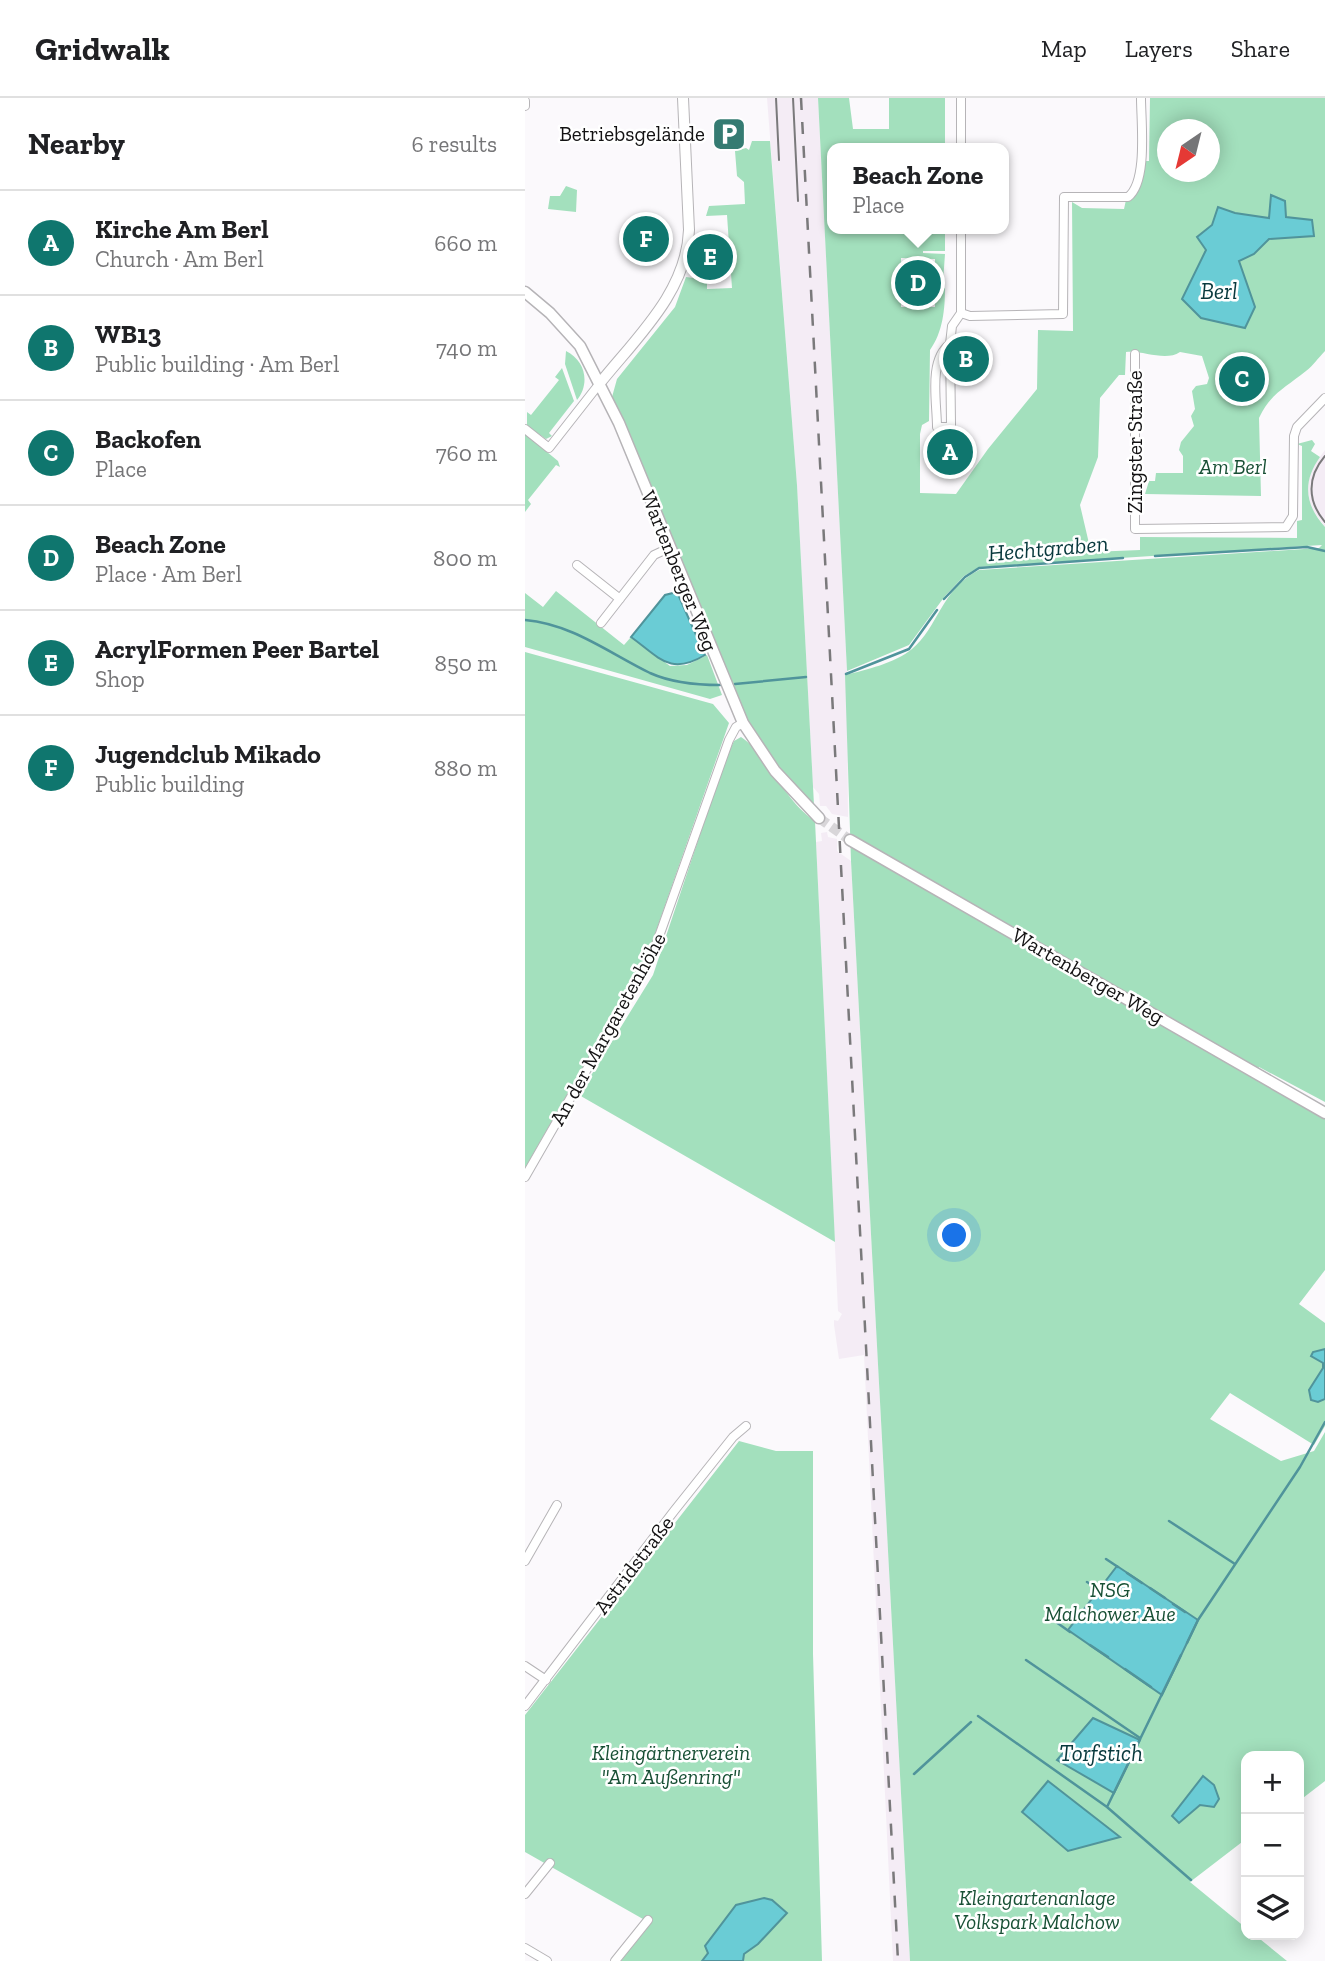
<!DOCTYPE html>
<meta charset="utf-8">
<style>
:root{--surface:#fff;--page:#f6f6f6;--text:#202124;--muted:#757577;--line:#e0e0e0;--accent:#0f766e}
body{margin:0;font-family:"Zilla Slab",serif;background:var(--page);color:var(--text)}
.controls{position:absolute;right:21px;bottom:21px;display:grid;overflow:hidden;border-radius:14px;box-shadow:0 4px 18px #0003}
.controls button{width:63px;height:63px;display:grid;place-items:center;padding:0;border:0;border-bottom:2px solid var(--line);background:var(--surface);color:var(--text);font:35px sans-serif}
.compass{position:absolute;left:632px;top:21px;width:63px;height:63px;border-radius:50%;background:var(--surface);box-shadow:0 4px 18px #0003;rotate:215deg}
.you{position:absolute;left:430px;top:1138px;width:24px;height:24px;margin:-18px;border:5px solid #fff;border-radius:50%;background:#1a73e8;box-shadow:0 0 0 10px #1a73e833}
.badge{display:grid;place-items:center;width:46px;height:46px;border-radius:50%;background:var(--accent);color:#fff;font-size:23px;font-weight:700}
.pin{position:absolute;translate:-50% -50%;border:4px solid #fff;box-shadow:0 2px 7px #0006}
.popup{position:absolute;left:302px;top:45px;width:182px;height:91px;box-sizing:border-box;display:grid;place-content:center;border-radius:14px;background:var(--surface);filter:drop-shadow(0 2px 5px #0005);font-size:23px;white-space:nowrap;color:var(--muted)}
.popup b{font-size:26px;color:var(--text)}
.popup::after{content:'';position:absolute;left:50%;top:100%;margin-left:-14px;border:14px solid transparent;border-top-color:var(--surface)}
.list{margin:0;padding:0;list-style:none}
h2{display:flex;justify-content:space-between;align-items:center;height:91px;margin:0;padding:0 28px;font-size:30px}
h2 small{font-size:23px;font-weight:400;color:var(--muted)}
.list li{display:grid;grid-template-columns:46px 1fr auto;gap:21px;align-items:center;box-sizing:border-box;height:105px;padding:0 28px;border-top:2px solid var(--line)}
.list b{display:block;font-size:26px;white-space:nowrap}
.list p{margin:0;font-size:23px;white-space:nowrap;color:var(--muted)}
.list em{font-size:23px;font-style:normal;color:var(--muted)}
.icon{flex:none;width:38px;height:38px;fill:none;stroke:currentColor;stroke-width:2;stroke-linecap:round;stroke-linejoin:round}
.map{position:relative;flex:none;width:800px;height:1863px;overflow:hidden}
header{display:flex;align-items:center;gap:42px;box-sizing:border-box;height:98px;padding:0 35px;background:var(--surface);border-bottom:2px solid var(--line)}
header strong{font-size:33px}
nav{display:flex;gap:38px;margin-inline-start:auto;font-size:24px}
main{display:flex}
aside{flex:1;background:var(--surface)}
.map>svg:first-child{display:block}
.built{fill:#f4ecf5}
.green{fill:#a3e0bd;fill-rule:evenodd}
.water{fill:#6accd5;stroke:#50949b;stroke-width:2}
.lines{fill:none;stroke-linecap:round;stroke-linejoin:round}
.stream{stroke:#50949b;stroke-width:2.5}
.secondary-tunnel{stroke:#d8d6d9;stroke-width:10;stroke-dasharray:10 5;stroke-linecap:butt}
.minor-casing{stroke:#b6b4b7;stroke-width:10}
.tertiary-casing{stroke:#b6b4b7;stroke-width:12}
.secondary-casing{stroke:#b6b4b7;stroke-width:13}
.minor{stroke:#fff;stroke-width:8}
.tertiary{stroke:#fff;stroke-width:10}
.secondary{stroke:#fff;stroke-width:10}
.tram{stroke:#7a797b;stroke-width:2}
.rail{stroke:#7a797b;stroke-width:2.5;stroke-dasharray:12 12;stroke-linecap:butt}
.labels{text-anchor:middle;stroke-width:5;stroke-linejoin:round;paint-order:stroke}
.poi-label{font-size:21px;fill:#131213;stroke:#fff;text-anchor:end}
.street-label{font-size:21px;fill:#131213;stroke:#fff}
.park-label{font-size:21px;font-style:italic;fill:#185035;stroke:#fff}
.water-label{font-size:23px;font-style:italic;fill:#08393d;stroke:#fff}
</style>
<header>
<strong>Gridwalk</strong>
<nav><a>Map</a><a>Layers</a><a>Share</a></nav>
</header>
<main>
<aside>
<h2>Nearby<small>6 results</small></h2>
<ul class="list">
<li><span class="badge">A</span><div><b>Kirche Am Berl</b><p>Church · Am Berl</p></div><em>660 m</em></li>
<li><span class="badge">B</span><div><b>WB13</b><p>Public building · Am Berl</p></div><em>740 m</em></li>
<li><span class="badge">C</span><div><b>Backofen</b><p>Place</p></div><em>760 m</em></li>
<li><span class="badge">D</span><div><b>Beach Zone</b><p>Place · Am Berl</p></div><em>800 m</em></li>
<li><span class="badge">E</span><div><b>AcrylFormen Peer Bartel</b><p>Shop</p></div><em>850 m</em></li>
<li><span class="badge">F</span><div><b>Jugendclub Mikado</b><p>Public building</p></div><em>880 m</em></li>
</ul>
</aside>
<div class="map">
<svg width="800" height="1863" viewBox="0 0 800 1863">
<rect width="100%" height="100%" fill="#fbf9fc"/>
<path class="built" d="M242 0H293L322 573 323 719 307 716 301 708H295L294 696 288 689 272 387Z
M800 352V429L786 410 782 391 786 371Z
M302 734 303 739 312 741V753L326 763 385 1863H368L339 1257 314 1261 309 1227V1222L313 1223 317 1216 313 1213 291 744 297 743 296 735Z"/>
<path class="green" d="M293 0H324L328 31H364V0H420V50H307V131H420V153H398V155L420 156 418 184H410V161L376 160V209H410V188L420 190C420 211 418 234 405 252L404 323 397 327 395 336V395L431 396 463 351 512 291 513 232 548 233 547 104 557 110 599 111 601 102 610 96 619 63H624L625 0H800V253C793 260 788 268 781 273 760 290 746 295 734 320L736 398 620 396 624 383H630L631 375H658V358L654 352 656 344 669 328 666 318 670 311 667 293 671 288 682 286 684 280 677 258 655 254C640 264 618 252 601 254L600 277H594L575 300 573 359 555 407 566 454 615 452V439L772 440V423L777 422V348L772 346 787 342 790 346 786 353 795 359C777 384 780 407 800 429V1004L734 969 728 979 800 1020V1172L774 1206 800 1225V1328L789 1347 705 1295 685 1321 756 1363 789 1353 800 1334V1683L774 1703V1658H721V1741L665 1784 721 1830V1837H730L762 1863H385L326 763 320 577C341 572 370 565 387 551 413 530 416 491 454 472L794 450 797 447 454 469 439 478 420 498 384 547 322 573ZM642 32H684V74H642Z
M227 43H245L272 387 289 707 249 663 218 615 87 299 92 281 150 209 161 179 182 182V191L207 190 202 117 181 118 184 108 220 106 219 84 212 78 210 53 221 50 224 52Z
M41 88 52 92 51 114 23 111 25 98H35Z
M41 253C61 263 65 286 52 302L40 266Z
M37 270 49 303 24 335 27 338 21 341 2 328V314L6 317 34 282 30 279Z
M0 336 33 363 35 369 31 367 3 402 6 406 0 414Z
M31 493 99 547 106 539 145 568 162 567 182 557 197 597 185 601 0 549V495L18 509Z
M0 554 188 606 204 625 123 856 0 1070Z
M216 639C244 658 258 702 290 723L310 1144 54 997 128 877 199 665 209 643Z
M214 1343 251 1353H288V1556L297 1863H96L125 1825 0 1754V1617Z"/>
<path class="water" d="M746 97 760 103 761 119 787 122 789 138 744 141 729 156 714 163 730 209 720 230 676 220 657 201 681 152 672 139 687 127 693 109 710 115 744 120Z
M152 494 180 557C145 578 135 560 106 539L140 497Z
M800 1251V1301L793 1304 786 1302 784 1292 798 1270V1265L786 1258 788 1254Z
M592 1468 673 1522 637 1597 543 1532Z
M568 1620 615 1642 589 1695 532 1662Z
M678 1678 689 1687 694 1701 689 1709 675 1707 654 1725 647 1718Z
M523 1683 595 1739 543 1753 497 1714Z
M239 1800 247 1802 262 1815 233 1846 219 1856 218 1863H177L183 1855 180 1848 211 1807Z"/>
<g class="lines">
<path class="stream" d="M630 458 782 449 800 453
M419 501 440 479 454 470 598 460
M0 522C47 526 84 555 125 575 145 584 173 587 195 587
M321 576 384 551 412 512
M210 586 281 579
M644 1423 710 1466
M581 1461 593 1469
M602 1475 617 1485
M562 1484 577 1493
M625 1490 640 1500
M648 1506 660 1514
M531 1524 545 1534
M662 1545 673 1522 775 1369 800 1324
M565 1547 583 1559
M501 1562 615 1640
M600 1571 626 1589
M453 1618 582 1709 666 1782
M389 1676 446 1624
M582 1709 656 1557"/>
<path class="secondary-tunnel" d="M294 720 325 742"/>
<g class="minor-casing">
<path id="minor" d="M0 3V8
M436 50V0
M436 215 445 218 538 216 539 99H603C623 84 616 24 616 0
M425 246C403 262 412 304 412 329H426V326L425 246 427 228 436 215V131
M610 256V431L761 429 768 418 769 338 772 329 800 300
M0 331 24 350 75 285
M52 467 95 501
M76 525 129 457 144 450
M0 1079 127 858 204 642 211 629 218 625
M0 1463 32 1407
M0 1568 21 1582
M0 1608 149 1413 208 1339 221 1328
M0 1796 25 1765
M0 1850 22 1863
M90 1863 123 1822"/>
</g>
<g class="tertiary-casing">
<path id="tertiary" d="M75 285C110 241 162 194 164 132L158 0"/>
</g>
<g class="secondary-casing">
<path id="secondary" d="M0 194 25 215 55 248 94 325 218 625 250 673 294 720
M325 742 800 1015"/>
</g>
<use href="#minor" class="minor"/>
<use href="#tertiary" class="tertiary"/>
<use href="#secondary" class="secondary"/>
<path class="tram" d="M251 0 254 62
M268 0 273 103
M800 358C782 379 782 403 800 424"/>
<path class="rail" d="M276 0 373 1863"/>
</g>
<defs>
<g id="parking-square" transform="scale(1.75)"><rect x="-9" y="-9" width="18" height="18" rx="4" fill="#357b72" stroke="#fff"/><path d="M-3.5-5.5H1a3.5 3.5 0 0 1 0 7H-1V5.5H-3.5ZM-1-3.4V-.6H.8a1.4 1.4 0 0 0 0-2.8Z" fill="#fff"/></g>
</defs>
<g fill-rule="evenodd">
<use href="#parking-square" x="204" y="36"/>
</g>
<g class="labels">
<g class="poi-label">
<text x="180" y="43">Betriebsgelände</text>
</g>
<g class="street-label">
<text transform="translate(610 344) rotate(-90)" y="7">Zingster Straße</text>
<text transform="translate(154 473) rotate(68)" y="7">Wartenberger Weg</text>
<text transform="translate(563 878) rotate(30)" y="7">Wartenberger Weg</text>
<text transform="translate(83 931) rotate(-61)" y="7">An der Margaretenhöhe</text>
<text transform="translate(109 1467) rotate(-53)" y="7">Astridstraße</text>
</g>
<g class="park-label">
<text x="708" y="376">Am Berl</text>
<text x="585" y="1499">NSG<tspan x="585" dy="24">Malchower Aue</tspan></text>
<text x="146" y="1662">Kleingärtnerverein<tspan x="146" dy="24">"Am Außenring"</tspan></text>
<text x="512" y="1807">Kleingartenanlage<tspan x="512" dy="24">Volkspark Malchow</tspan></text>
</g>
<g class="water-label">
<text x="694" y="201">Berl</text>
<text transform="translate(523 450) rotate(-5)" y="8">Hechtgraben</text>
<text x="576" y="1663">Torfstich</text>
</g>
</g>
</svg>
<div class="controls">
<button>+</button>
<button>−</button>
<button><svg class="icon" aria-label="layers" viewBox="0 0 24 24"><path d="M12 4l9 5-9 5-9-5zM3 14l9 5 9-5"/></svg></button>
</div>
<svg class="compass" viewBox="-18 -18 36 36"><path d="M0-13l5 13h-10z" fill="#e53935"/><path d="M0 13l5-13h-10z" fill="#757577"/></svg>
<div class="you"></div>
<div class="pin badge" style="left:425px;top:354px">A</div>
<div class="pin badge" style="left:441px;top:261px">B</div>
<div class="pin badge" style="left:717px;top:281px">C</div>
<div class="pin badge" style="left:393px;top:185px">D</div>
<div class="popup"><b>Beach Zone</b>Place</div>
<div class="pin badge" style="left:185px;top:159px">E</div>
<div class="pin badge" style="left:121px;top:141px">F</div>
</div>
</main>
